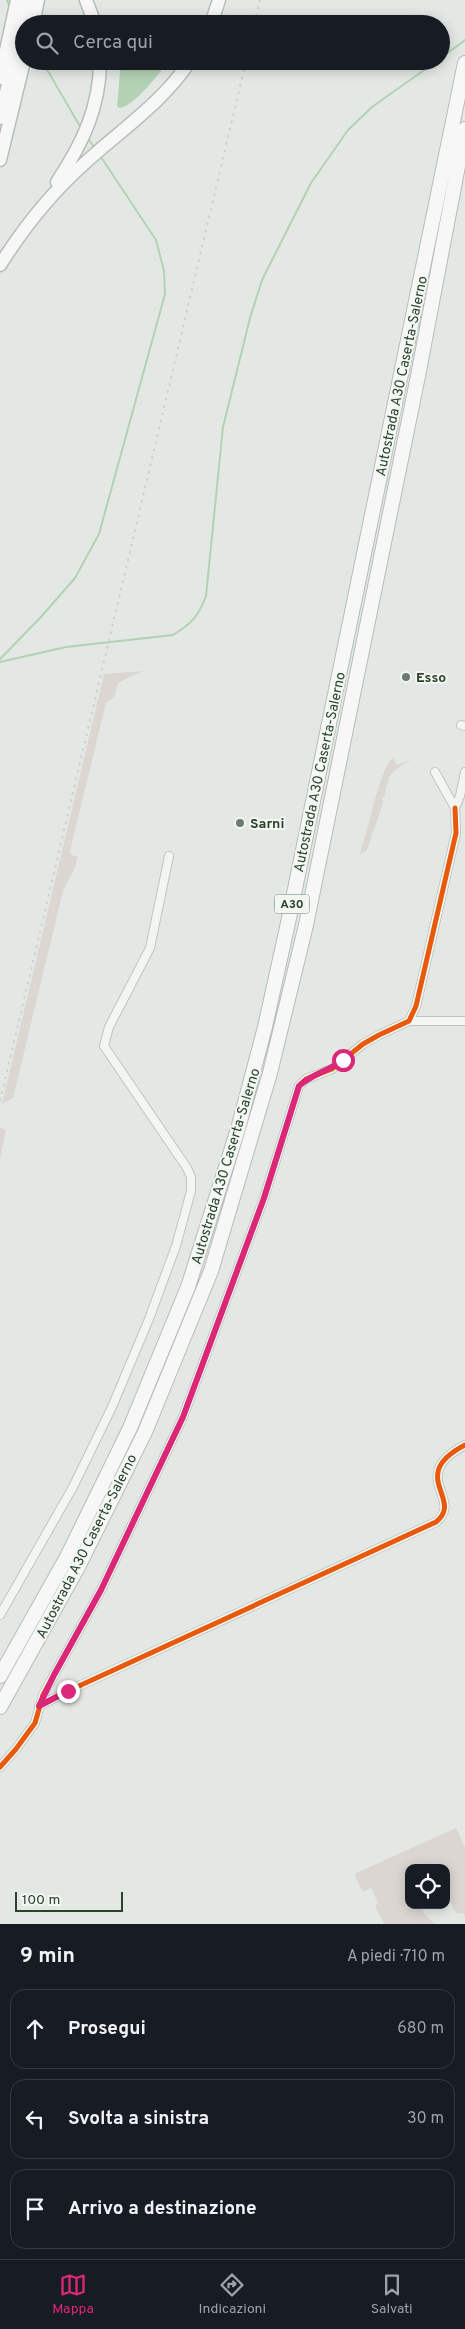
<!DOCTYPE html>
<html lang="it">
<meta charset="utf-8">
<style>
:root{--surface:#171b24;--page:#20242c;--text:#f1f3f6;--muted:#9ea1a6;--line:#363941;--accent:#db2777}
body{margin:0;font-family:Overpass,sans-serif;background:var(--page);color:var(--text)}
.controls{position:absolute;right:15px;bottom:15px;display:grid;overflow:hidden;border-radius:10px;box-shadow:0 2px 12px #0003}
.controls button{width:45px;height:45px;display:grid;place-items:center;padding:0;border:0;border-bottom:1px solid var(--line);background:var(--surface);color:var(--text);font:25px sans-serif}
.scale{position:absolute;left:15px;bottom:12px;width:108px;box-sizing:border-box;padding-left:5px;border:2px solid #2b412e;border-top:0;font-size:14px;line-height:18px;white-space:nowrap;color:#2b412e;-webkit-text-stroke:4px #f2f7f2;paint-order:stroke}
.stop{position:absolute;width:15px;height:15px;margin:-11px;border:4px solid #db2777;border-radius:50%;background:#fff}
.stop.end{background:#db2777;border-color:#fff;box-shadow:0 1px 5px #0008}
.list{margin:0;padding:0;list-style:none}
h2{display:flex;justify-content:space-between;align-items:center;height:65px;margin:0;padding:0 20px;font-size:21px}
h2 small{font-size:16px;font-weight:400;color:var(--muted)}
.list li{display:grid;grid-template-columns:32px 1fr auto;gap:15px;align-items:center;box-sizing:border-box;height:80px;margin:0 10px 10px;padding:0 10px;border:1px solid var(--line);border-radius:15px}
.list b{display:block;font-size:19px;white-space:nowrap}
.list em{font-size:16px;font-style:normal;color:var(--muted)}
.icon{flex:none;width:28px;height:28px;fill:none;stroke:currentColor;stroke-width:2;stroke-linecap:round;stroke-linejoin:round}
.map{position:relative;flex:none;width:465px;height:1924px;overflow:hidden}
.search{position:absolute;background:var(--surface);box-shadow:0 2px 12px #0003;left:15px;right:15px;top:15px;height:55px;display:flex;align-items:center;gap:12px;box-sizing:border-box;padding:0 18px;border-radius:28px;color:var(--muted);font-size:19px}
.sheet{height:335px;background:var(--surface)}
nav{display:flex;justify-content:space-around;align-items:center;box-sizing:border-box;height:70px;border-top:1px solid var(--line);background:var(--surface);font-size:14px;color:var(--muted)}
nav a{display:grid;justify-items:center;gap:2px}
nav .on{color:var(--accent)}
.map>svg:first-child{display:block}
.green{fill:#dbd6d2}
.water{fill:#b3d2b4}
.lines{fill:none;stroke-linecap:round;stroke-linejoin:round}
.stream{stroke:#b3d2b4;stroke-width:2}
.minor-casing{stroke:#c0c5c1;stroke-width:10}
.trunk-casing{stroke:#b6bdb7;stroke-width:15}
.motorway-casing{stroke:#b6bdb7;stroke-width:16}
.minor{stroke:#f3f5f3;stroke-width:8}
.trunk{stroke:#f7f7f7;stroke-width:12}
.motorway{stroke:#f7f7f7;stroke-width:14}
.rail{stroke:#cdd0cd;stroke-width:2;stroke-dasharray:2.5 5;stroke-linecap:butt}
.cycleway-casing{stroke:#f2f7f2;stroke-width:8}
.cycleway{stroke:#e8590c;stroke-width:5}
.route{stroke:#db2777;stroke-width:6}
.poi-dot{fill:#6c7b6e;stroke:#f2f7f2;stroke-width:2}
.labels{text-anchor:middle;stroke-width:4;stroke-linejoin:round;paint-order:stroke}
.shield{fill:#f2f7f2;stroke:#677869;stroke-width:1}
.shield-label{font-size:12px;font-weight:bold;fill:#2b412e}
.street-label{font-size:14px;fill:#2b412e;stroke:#f2f7f2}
.poi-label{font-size:14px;font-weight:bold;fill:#2b412e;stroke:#f2f7f2;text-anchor:start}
</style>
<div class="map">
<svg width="465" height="1924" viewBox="0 0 465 1924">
<rect width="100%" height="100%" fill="#e4e8e4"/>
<path class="green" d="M143 671 118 683 114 697 106 703 70 851 72 855 78 857 74 870 63 891 13 1098 2 1104 104 674Z
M393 758 397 765 412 759C386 775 390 773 384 798H381L383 800 382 806 367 850 360 855 362 844H365L363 843C370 823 380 768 393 758Z
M0 1128 6 1130 0 1159Z
M456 1828 465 1848V1917L463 1913 456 1914 449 1898 446 1899V1868H409V1905H421L424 1914 435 1924H384L375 1906 378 1903 371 1888 363 1892 354 1874Z"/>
<path class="water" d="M121 61H169C160 72 133 108 119 108L117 106Z"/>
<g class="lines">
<path class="stream" d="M7 0 10 7
M441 58 465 40
M42 61 81 128
M88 138 95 149
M0 659 40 618 75 578 99 534 165 294 164 271 156 240 101 157
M0 662 66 647 173 635C192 623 198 617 206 596L223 427 250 318 262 280 311 183 348 130 372 107 437 61"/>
<g class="minor-casing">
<path id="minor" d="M461 725 465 726
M435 772 455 808 460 796 465 772
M409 1021H465
M0 1615 73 1487 112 1407 149 1319 176 1246 191 1191V1177L187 1168 104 1046 109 1027 150 948 169 856
M39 1706 68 1691 436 1522C465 1499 406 1476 465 1445
M0 1767 16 1749 35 1723 43 1695 101 1590 183 1417 264 1198 299 1086 306 1079 332 1069 363 1044 379 1035 409 1021 416 1006 456 833 455 808"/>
</g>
<g class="trunk-casing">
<path id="trunk" d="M86 0 95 24
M33 24 38 0
M211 24 219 0
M0 78 17 0
M0 118 28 0
M0 160 24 61
M57 182C82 144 100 108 100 61
M0 265C24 227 52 192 86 162 121 130 163 102 190 61"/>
</g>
<g class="motorway-casing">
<path id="motorway" d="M0 1676 67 1557 130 1428 188 1287 238 1129 265 1027 288 923 465 63
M0 1707 79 1565 145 1432 211 1271 270 1073 306 925 418 376 465 129"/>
</g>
<use href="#minor" class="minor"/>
<use href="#trunk" class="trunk"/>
<use href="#motorway" class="motorway"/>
<path class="rail" d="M255 24 260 0
M0 1101 246 61"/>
<g class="cycleway-casing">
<path id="cycleway" d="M39 1706 68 1691 436 1522C465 1499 406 1476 465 1445
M0 1767 16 1749 35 1723 43 1695 101 1590 183 1417 264 1198 299 1086 306 1079 332 1069 363 1044 379 1035 409 1021 416 1006 456 833 455 808"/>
</g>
<use href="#cycleway" class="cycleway"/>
</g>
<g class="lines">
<path class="route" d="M68 1691 39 1706 54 1675 101 1590 183 1417 264 1198 299 1086C311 1074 329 1071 343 1060"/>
</g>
<g class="poi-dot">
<circle cx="406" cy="677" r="5"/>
<circle cx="240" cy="823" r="5"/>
</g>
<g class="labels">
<rect class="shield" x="274.5" y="894.5" width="35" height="19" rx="4"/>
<g class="shield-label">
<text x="292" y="908">A30</text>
</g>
<g class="street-label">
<text transform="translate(401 376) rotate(-78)" y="5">Autostrada A30 Caserta-Salerno</text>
<text transform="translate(319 772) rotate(-78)" y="5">Autostrada A30 Caserta-Salerno</text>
<text transform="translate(225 1166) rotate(-73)" y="5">Autostrada A30 Caserta-Salerno</text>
<text transform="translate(86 1546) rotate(-63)" y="5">Autostrada A30 Caserta-Salerno</text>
</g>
<g class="poi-label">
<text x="416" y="682">Esso</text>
<text x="250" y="828">Sarni</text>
</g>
</g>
</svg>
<div class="controls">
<button><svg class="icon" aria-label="locate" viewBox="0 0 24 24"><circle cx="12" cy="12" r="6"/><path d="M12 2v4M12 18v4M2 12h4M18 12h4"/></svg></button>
</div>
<div class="scale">100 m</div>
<div class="stop" style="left:343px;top:1060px"></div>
<div class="stop end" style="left:68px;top:1691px"></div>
<div class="search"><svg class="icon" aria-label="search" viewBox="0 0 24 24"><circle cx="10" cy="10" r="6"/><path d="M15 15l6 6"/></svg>Cerca qui</div>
</div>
<section class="sheet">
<h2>9 min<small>A piedi · 710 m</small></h2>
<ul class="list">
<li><svg class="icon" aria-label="ahead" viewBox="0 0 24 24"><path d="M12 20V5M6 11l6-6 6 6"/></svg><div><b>Prosegui</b></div><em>680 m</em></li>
<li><svg class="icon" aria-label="left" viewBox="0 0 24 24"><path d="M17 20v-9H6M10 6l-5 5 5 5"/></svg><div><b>Svolta a sinistra</b></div><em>30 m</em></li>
<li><svg class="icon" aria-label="arrive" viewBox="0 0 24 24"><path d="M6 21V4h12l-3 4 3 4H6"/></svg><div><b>Arrivo a destinazione</b></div></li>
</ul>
</section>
<nav>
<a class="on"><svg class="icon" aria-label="map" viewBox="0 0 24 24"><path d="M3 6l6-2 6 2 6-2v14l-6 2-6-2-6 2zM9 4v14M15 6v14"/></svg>Mappa</a>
<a><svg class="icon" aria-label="directions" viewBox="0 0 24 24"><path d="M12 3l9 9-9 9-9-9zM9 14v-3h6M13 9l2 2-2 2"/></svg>Indicazioni</a>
<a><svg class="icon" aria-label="saved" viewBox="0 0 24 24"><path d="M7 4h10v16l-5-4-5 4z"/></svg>Salvati</a>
</nav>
